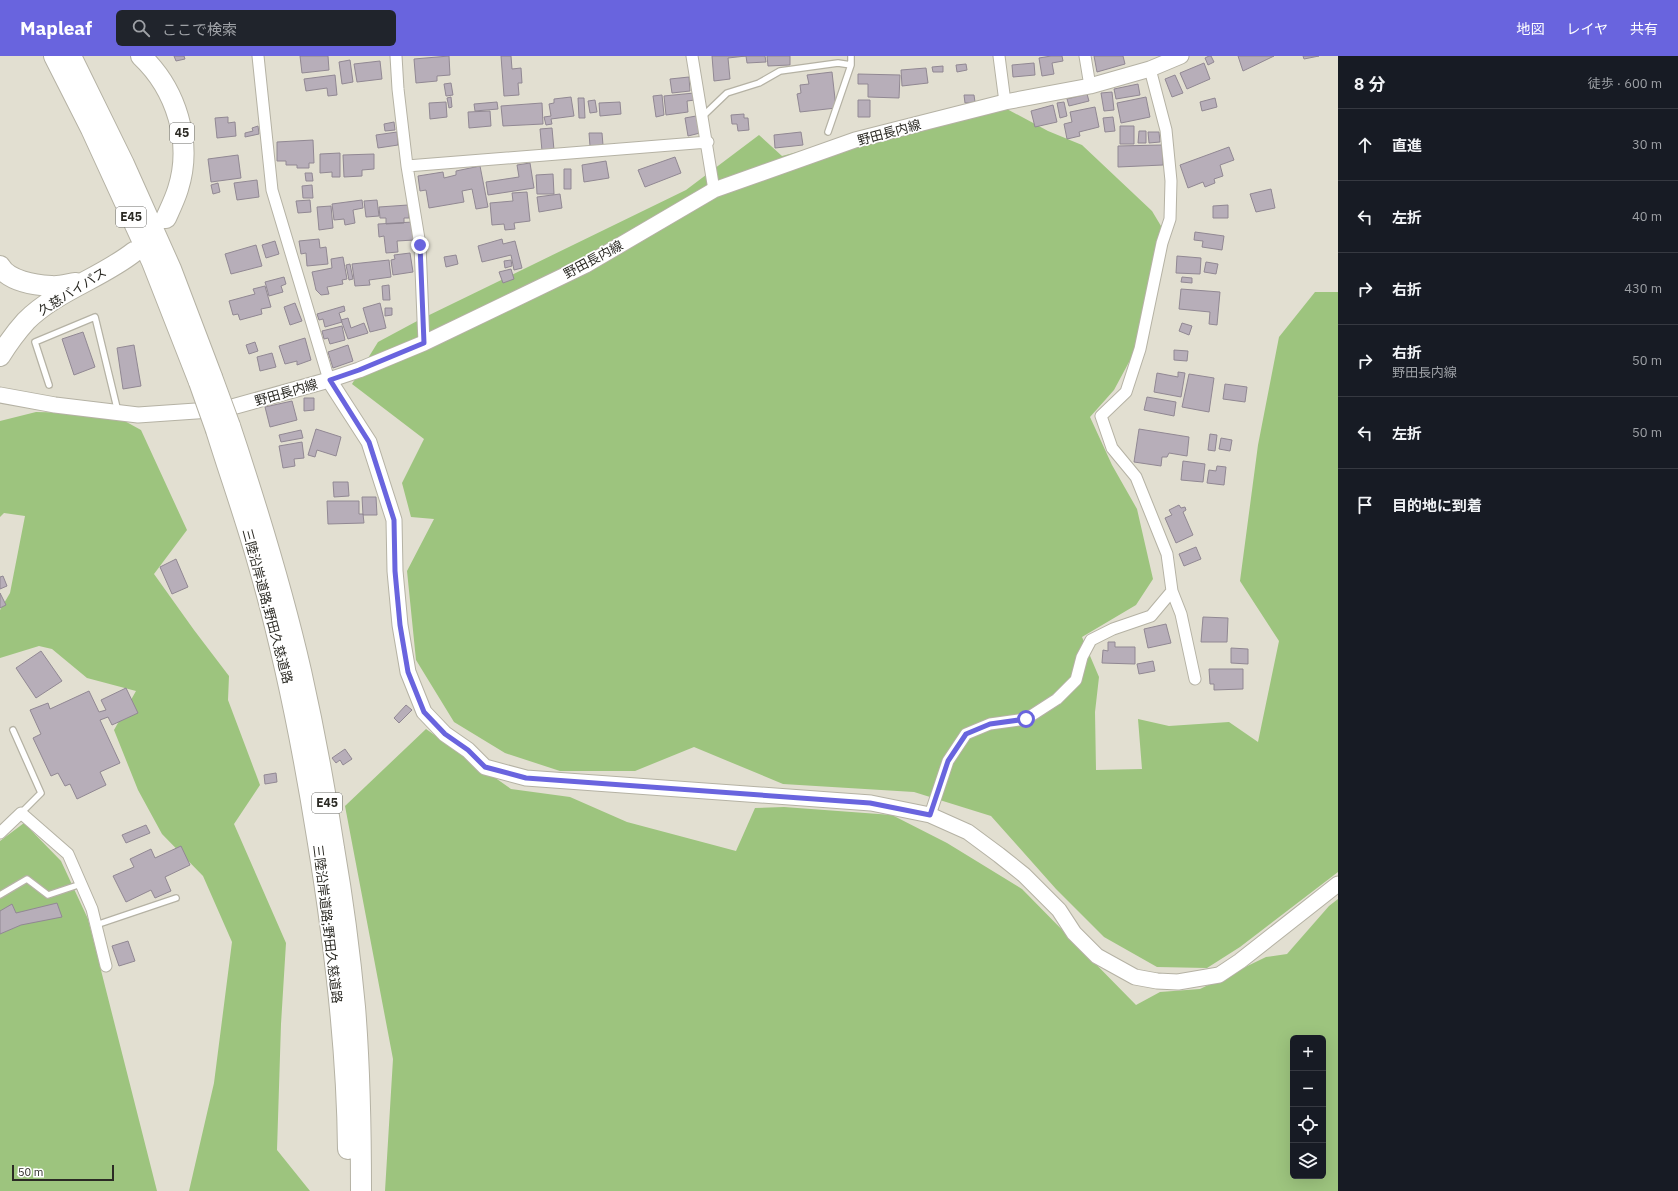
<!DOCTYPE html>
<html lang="ja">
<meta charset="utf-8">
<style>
:root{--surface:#171b24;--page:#20242c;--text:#f1f3f6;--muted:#9ea1a6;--line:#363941;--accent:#6964de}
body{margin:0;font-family:"IBM Plex Sans","Noto Sans JP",sans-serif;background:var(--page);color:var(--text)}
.controls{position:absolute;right:12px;bottom:12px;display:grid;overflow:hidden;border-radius:6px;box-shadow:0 4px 16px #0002}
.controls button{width:36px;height:36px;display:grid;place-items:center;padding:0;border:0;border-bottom:1px solid var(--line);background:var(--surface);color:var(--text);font:20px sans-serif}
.scale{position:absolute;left:12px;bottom:10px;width:102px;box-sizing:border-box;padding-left:4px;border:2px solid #2b2a24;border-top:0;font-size:11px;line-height:14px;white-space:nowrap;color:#2b2a24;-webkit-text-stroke:3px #fff;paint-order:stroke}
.stop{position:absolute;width:12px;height:12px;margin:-9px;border:3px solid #6964de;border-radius:50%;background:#fff}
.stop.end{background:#6964de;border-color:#fff;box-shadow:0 1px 4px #0008}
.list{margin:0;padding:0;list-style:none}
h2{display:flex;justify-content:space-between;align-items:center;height:52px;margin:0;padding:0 16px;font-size:17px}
h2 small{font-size:13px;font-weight:400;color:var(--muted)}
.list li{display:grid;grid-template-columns:26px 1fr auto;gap:12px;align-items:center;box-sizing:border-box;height:72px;padding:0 16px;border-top:1px solid var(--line)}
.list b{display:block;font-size:15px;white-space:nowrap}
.list p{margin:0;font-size:13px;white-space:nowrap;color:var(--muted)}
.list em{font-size:13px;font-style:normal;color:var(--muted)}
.icon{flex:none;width:22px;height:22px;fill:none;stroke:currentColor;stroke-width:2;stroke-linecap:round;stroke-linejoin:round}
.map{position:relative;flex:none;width:1338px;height:1135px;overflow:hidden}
header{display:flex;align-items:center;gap:24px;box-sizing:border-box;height:56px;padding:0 20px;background:var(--accent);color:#fff}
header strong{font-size:19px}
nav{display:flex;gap:22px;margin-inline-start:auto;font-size:14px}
.search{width:280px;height:36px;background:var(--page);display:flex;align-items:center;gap:10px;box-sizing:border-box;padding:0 14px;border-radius:6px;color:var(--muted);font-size:15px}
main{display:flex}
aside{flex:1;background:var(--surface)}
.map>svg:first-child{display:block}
.green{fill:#9dc47e;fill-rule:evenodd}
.building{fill:#b7aeb9;stroke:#918893}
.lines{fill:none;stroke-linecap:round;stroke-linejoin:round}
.lane-casing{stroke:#b5b2a4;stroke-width:8}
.street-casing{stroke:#b5b2a4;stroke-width:13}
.secondary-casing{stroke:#b5b2a4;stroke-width:17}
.highway-casing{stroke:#b5b2a4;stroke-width:22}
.lane{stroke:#fff;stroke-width:5.5}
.street{stroke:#fff;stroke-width:11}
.secondary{stroke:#fff;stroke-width:15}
.highway{stroke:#fff;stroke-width:20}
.highway-bridge-casing{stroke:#b5b2a4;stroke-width:22;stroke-linecap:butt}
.highway-bridge{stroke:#fff;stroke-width:20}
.route{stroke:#6964de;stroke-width:5}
.labels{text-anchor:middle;stroke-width:3.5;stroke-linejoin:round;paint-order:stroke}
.shield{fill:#fff;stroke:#6b6a66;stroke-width:1}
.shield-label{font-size:12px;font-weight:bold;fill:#2b2a24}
.street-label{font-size:13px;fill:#2b2a24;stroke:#fff}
</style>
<header>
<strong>Mapleaf</strong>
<div class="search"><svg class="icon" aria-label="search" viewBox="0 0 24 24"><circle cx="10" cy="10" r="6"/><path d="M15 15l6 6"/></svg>ここで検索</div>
<nav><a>地図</a><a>レイヤ</a><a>共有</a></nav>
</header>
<main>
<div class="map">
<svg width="1338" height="1135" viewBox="0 0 1338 1135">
<rect width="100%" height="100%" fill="#e2dfd1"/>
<path class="green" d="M992 45 1048 75 1082 89 1152 155 1167 180 1151 265 1114 334 1090 361 1112 409 1137 453 1153 523 1136 549 1082 581 1099 621 1095 656 1096 714 1142 713 1138 663 1169 670 1229 666 1258 686 1279 585 1240 525 1258 389 1279 281 1315 236H1338V816L1240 891 1207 912 1157 911 1104 881 1056 833 991 760 914 736 783 728 694 691 635 715H560L505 697 454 666 416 604 407 515 434 463 411 461 402 427 424 383 352 328 378 286 419 264 686 134 759 79 782 100Z
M36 356 80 357 121 363 141 374 187 474 154 518 194 574 229 620 228 644 260 729 234 768 286 887 281 968 277 1094 310 1135H189L214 1027 232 886 203 820 162 778 138 734 114 674 136 635 87 622 52 593 39 590 0 602V554L10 537 25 460 4 457 0 461V365Z
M426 673 511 733 570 741 627 766 736 795 755 752 784 751 892 759 947 787 1022 833 1136 949 1160 936 1200 933 1266 901 1287 898 1329 850 1338 843V1135H385L393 1003 345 750ZM1293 982H1323V1120H1293Z
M24 767 61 805 88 863 157 1135H0V785Z"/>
<path class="building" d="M174 0H184L185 3 176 5Z
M300 0H328L329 14 302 17Z
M449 0 450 19 437 20V25L416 27 414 3Z
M501 0H511L512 13 521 12 522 27H518L519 39 504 40Z
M712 0H765L766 6 747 7 746 0 728 2 730 23 714 25Z
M767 0H790V9L768 10Z
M1051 0H1062L1063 5 1052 7 1054 18 1042 20 1039 2Z
M1094 0H1123L1125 8 1097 16Z
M1209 0H1211L1214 6 1208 9 1205 2Z
M1238 0H1274L1243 15Z
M1303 0H1319L1304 3Z
M350 4 353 26 342 28 339 6Z
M380 5 382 23 357 26 354 8Z
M1034 7 1035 19 1013 21 1012 9Z
M1204 7 1210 23 1187 33 1180 17Z
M966 8 967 14 957 16 956 9Z
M943 10V16H933L932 11Z
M926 12 928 27 902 30 901 14Z
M832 16 836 52 800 56 797 38 801 37 800 29 809 28 807 19Z
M858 18 900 19 899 42 868 41V28H858Z
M335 19 337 39 328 40 327 32 306 35 304 23Z
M1175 19 1183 37 1172 41 1165 23Z
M689 21 690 35 672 37 670 23Z
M451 27 453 39 446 40 444 28Z
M1138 28 1140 39 1116 43 1114 33Z
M1112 36 1114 54 1104 55 1101 37Z
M694 37 695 44 687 45 688 56 666 59 664 40Z
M1087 38 1089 45 1069 50 1067 43Z
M662 39 664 59 656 61 653 40Z
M964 39H974L975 46 965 47Z
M451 41 452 51 449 52 447 42Z
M571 41 574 60 551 63 552 68 546 69 544 61 551 60 549 48 554 47V43Z
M1146 41 1150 61 1121 67 1117 47Z
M578 42H584L585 62H579Z
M1215 42 1217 51 1202 55 1200 46Z
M595 44 597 56 590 57 588 45Z
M858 44H870V61H858Z
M446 46 447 61 430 63 429 47Z
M497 46 498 53 475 55 474 48Z
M620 46 621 58 600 60 599 47Z
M1064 46 1067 60 1060 62 1057 47Z
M542 47 543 68 503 70 501 50Z
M1053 49 1057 66 1035 71 1031 55Z
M1095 51 1099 71 1079 76 1080 80 1067 83 1064 68 1072 66 1070 56Z
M490 55 491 70 469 72 468 56Z
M744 58V62H748L749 74 738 75 737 68H732L731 59Z
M696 60 700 77 688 80 685 62Z
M228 61V67L235 66 236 80 217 82 215 62Z
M1113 61 1115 75 1105 76 1103 62Z
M394 66 395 74 385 75 384 68Z
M258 70 259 78 245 81V77L253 75 252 72Z
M1120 70H1134V88H1120Z
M552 72 554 94 542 95 540 73Z
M1139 75H1146V87H1138Z
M397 76 398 89 378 92 376 79Z
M801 76 803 89 775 92 774 79Z
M1148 76H1159L1160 86 1149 87Z
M589 77H602L603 89 590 90Z
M313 84 314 107H309V112H297V109H286V105H277V86Z
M1162 89 1163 109 1118 111V90Z
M1229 91 1234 104 1220 109 1223 120 1214 123 1215 127 1205 131 1203 126 1188 132 1180 109Z
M340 97V121H332V116L320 117V98Z
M374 98V113L362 114V120L344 121 343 99Z
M238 99 241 122 211 126 208 103Z
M675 101 681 117 645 131 638 114Z
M606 105 609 122 584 126 582 109Z
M530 107 534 132 488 139 486 126 519 121 517 109Z
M480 110 488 151 476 153 472 133 462 135 464 146 429 152 426 134 420 135 418 120 443 116 444 122 456 119V115Z
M564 113H571V133H564Z
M305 117H312L313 125H306Z
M553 118 554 138H537L536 119Z
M257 124 259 141 237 144 234 127Z
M218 127 220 136 213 138 211 129Z
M312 129 313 142H303L302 130Z
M1271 133 1275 152 1256 156 1250 138Z
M527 136 530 165 514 167 515 173 505 174 504 168 492 169 490 147 513 145 512 137Z
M560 138 562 152 539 156 537 141Z
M310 144 311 156 298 157 296 145Z
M362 144 363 152 353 154 355 167 345 169 344 163 334 164 332 148Z
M377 144 379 160 366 161 364 145Z
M408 149 409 162H404V167L386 168V162H380L379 151Z
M1228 149V162H1213V150Z
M331 150 333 172 319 174 317 151Z
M413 166 414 184 397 185 398 196 386 197 384 180 379 181 378 168Z
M1195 176 1224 180 1222 194 1202 191 1203 185 1194 184Z
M319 183 320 192 326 191 328 208 307 210 306 197 301 198 299 185Z
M502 183 503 188 515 185 522 212 514 214 511 199 482 206 478 190Z
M275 185 279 198 266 202 262 189Z
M256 189 262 210 231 218 225 198Z
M410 197 413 216 393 219 391 204 395 203 394 199Z
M456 199 458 208 446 211 444 201Z
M1177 200 1201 202 1200 218 1176 217Z
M343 201 347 223 342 224 343 228 327 231 329 238 321 239 316 234 312 216 332 212 331 203Z
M389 204 391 221 369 224 370 229 355 230 352 208Z
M511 204 512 210 505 212 504 205Z
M1206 206 1218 208 1216 218 1204 216Z
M350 208 353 223 349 224 346 209Z
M511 213 514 223 503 227 499 216Z
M284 221 286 228 281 230 283 236 269 240 265 226Z
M1182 221 1192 222V227L1181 226Z
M389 229 390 244H383L382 230Z
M265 230 271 251 261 253 262 258 240 264 238 258 233 259 229 245 255 238 253 233Z
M1181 233 1220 236 1217 269 1209 268 1210 256 1179 253Z
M295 247 302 265 290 269 284 251Z
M380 247 386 272 370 276 363 252Z
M344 250 345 255 339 257 342 266 325 271 323 263 319 264 317 258Z
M385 252H392V259L385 260Z
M348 262 351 272 364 267 368 277 348 283 341 264Z
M1182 267 1192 270 1189 279 1179 275Z
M342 270 345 284 330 288 328 282 324 283 322 275Z
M83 276 95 311 74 319 62 283Z
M305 282 311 304 297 309V305L285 308 279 290Z
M255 286 258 295 249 298 246 289Z
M134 289 141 330 123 333 117 292Z
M348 289 353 305 333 312 328 296Z
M1174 294 1188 295 1187 305 1174 304Z
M272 297 276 311 260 315 257 301Z
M1178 316 1185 317 1181 341 1154 336 1157 317 1178 321Z
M1189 318 1214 322 1209 356 1182 351Z
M1225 328 1247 331 1245 346 1223 343Z
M1147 341 1176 346 1174 360 1144 354Z
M304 342H314V354L304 355Z
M292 345 297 364 270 371 265 351Z
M316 373 341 381 336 400 317 394 315 401 308 399Z
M1139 373 1189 381 1187 400 1169 397 1167 401H1162L1161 410 1134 406Z
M301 374 303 382 281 386 279 379Z
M1210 378 1217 379 1215 395 1208 394Z
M1221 382 1232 384 1230 395 1219 393Z
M302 386 304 402 294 403 295 410 283 412 279 390Z
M1183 405 1205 408 1203 426 1181 424Z
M1217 410 1226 411 1224 429 1207 427 1209 414 1216 415Z
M333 426H348L349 440 334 441Z
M362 441H376L377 459H363Z
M327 445H359V458H363L364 467 328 468Z
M1179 449 1181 452 1185 451 1186 454 1183 456 1193 479 1176 487 1165 462 1172 459 1169 454Z
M1196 491 1201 503 1184 510 1179 498Z
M176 503 188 531 172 538 160 511Z
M3 520 7 530 0 533V521Z
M0 537 6 549 0 552Z
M1203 561 1228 562 1227 586H1201Z
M1166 568 1171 587 1148 592 1144 573Z
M1108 586H1115V591H1135V608L1102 607 1103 594 1108 595Z
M1231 592 1248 593V608L1231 607Z
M41 595 62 625 36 642 16 612Z
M1153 605 1155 615 1139 618 1137 608Z
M1209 613H1243V633L1214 634V628H1210Z
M126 632 138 657 112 669 108 661 100 664 120 707 100 716 106 729 77 743 70 728 65 730 58 717 51 720 33 682 41 678 30 654 48 647 50 653 89 635 99 656 106 654 101 644Z
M406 649 412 654 399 667 394 662Z
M345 693 352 703 343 709 340 704 336 707 332 702Z
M276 717 277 726 265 728 264 719Z
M146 769 150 777 126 787 122 779Z
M181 790 190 809 165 821 171 835 155 842 151 834 126 846 113 820 134 811 130 803 151 793 155 802Z
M57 847 62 861 21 869 0 878V855L12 848 16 857Z
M128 885 135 905 119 910 112 890Z"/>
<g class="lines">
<g class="lane-casing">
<path id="lane" d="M703 60 727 37 759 27 780 15 838 7 851 9
M828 76 851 9V0
M49 329 35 286 95 261 118 356
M13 674 41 737 21 757
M0 839 27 823 48 839 81 828
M96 869 176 842"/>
</g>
<g class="street-casing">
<path id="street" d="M258 0 272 134 329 324
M396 0 398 33 407 110 420 189 424 287
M692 0 714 134
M999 0 1005 46
M1085 0 1090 30
M1150 13 1166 74 1171 125 1170 163 1162 187 1140 293 1126 336 1101 360 1112 392 1136 421 1167 498 1172 535 1181 558 1195 623
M407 110 708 86
M930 759 948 705 966 678 990 668 1026 663 1057 643 1076 624 1082 601 1091 584 1113 573 1151 560 1172 535
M0 777 21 757 68 798 92 853 106 910"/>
</g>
<g class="secondary-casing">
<path id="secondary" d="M329 324 369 386 394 464 395 515 400 569 408 616 424 656 445 678 468 694 485 711 526 722 871 747 930 759 968 776 999 799 1024 819 1059 854 1074 877 1097 900 1135 921 1157 925 1178 926 1219 919 1240 905 1338 828
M0 339 55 349 138 359 225 353 329 324 359 314 424 287 586 209 714 134 855 84 1005 46 1090 30 1150 13 1181 0"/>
</g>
<g class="highway-casing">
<path id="highway" d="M54 0 91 73 152 206 199 326
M71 0 124 108 171 213 212 321
M141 0C176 33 193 86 178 133 175 143 170 153 166 162
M0 210C8 225 35 229 51 230 59 231 68 228 76 227
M0 300C8 287 16 276 26 265 56 235 101 222 134 196
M230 370C257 451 282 532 301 615 314 673 325 732 334 792 343 844 350 898 355 951 360 1012 361 1074 361 1135
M216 374C229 416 244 458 256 500 283 592 302 687 317 781 334 884 347 989 348 1093"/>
</g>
<use href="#lane" class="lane"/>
<use href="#street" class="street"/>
<use href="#secondary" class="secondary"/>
<use href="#highway" class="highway"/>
<g class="highway-bridge-casing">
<path id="highway-bridge" d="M212 321 230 370
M199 326 216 374"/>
</g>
<use href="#highway-bridge" class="highway-bridge"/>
</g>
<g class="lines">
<path class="route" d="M420 189 424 287 359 314 330 324 369 386 394 464 395 515 400 569 408 616 424 656 445 678 468 694 485 711 526 722 870 747 930 759 948 705 966 678 990 668 1026 663"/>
</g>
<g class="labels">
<g class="shield">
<rect x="170" y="67" width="24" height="20" rx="3"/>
<rect x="116" y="151" width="30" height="20" rx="3"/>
<rect x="312" y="737" width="30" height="20" rx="3"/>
</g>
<g class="shield-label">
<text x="182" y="81">45</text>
<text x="131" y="165">E45</text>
<text x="327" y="751">E45</text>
</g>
<g class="street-label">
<text transform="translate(889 76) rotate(-15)" y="5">野田長内線</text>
<text transform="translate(593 203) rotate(-28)" y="5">野田長内線</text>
<text transform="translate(72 235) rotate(-32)" y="5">久慈バイパス</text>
<text transform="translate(286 336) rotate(-16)" y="5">野田長内線</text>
<text transform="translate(268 550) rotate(75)" y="5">三陸沿岸道路;野田久慈道路</text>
<text transform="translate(328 868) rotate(83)" y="5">三陸沿岸道路;野田久慈道路</text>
</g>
</g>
</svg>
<div class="controls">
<button>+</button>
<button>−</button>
<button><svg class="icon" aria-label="locate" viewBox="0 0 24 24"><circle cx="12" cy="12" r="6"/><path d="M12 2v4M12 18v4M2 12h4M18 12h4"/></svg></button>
<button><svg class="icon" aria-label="layers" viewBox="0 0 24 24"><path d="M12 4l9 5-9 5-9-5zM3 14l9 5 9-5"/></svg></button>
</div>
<div class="scale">50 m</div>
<div class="stop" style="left:1026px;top:663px"></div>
<div class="stop end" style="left:420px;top:189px"></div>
</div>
<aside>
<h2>8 分<small>徒歩 · 600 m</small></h2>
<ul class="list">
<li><svg class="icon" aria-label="ahead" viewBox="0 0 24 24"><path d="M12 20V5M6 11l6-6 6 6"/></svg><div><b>直進</b></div><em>30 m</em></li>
<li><svg class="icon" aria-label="left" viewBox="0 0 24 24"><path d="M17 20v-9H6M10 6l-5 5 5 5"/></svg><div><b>左折</b></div><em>40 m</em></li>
<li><svg class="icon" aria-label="right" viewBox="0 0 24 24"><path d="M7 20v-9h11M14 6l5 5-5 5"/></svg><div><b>右折</b></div><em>430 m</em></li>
<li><svg class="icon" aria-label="right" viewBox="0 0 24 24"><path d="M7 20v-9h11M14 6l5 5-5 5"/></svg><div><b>右折</b><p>野田長内線</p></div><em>50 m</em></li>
<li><svg class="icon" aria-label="left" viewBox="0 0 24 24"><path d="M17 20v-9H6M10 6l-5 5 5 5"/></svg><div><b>左折</b></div><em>50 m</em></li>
<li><svg class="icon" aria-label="arrive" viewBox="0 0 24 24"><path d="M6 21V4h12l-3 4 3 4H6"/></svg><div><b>目的地に到着</b></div></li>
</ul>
</aside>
</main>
